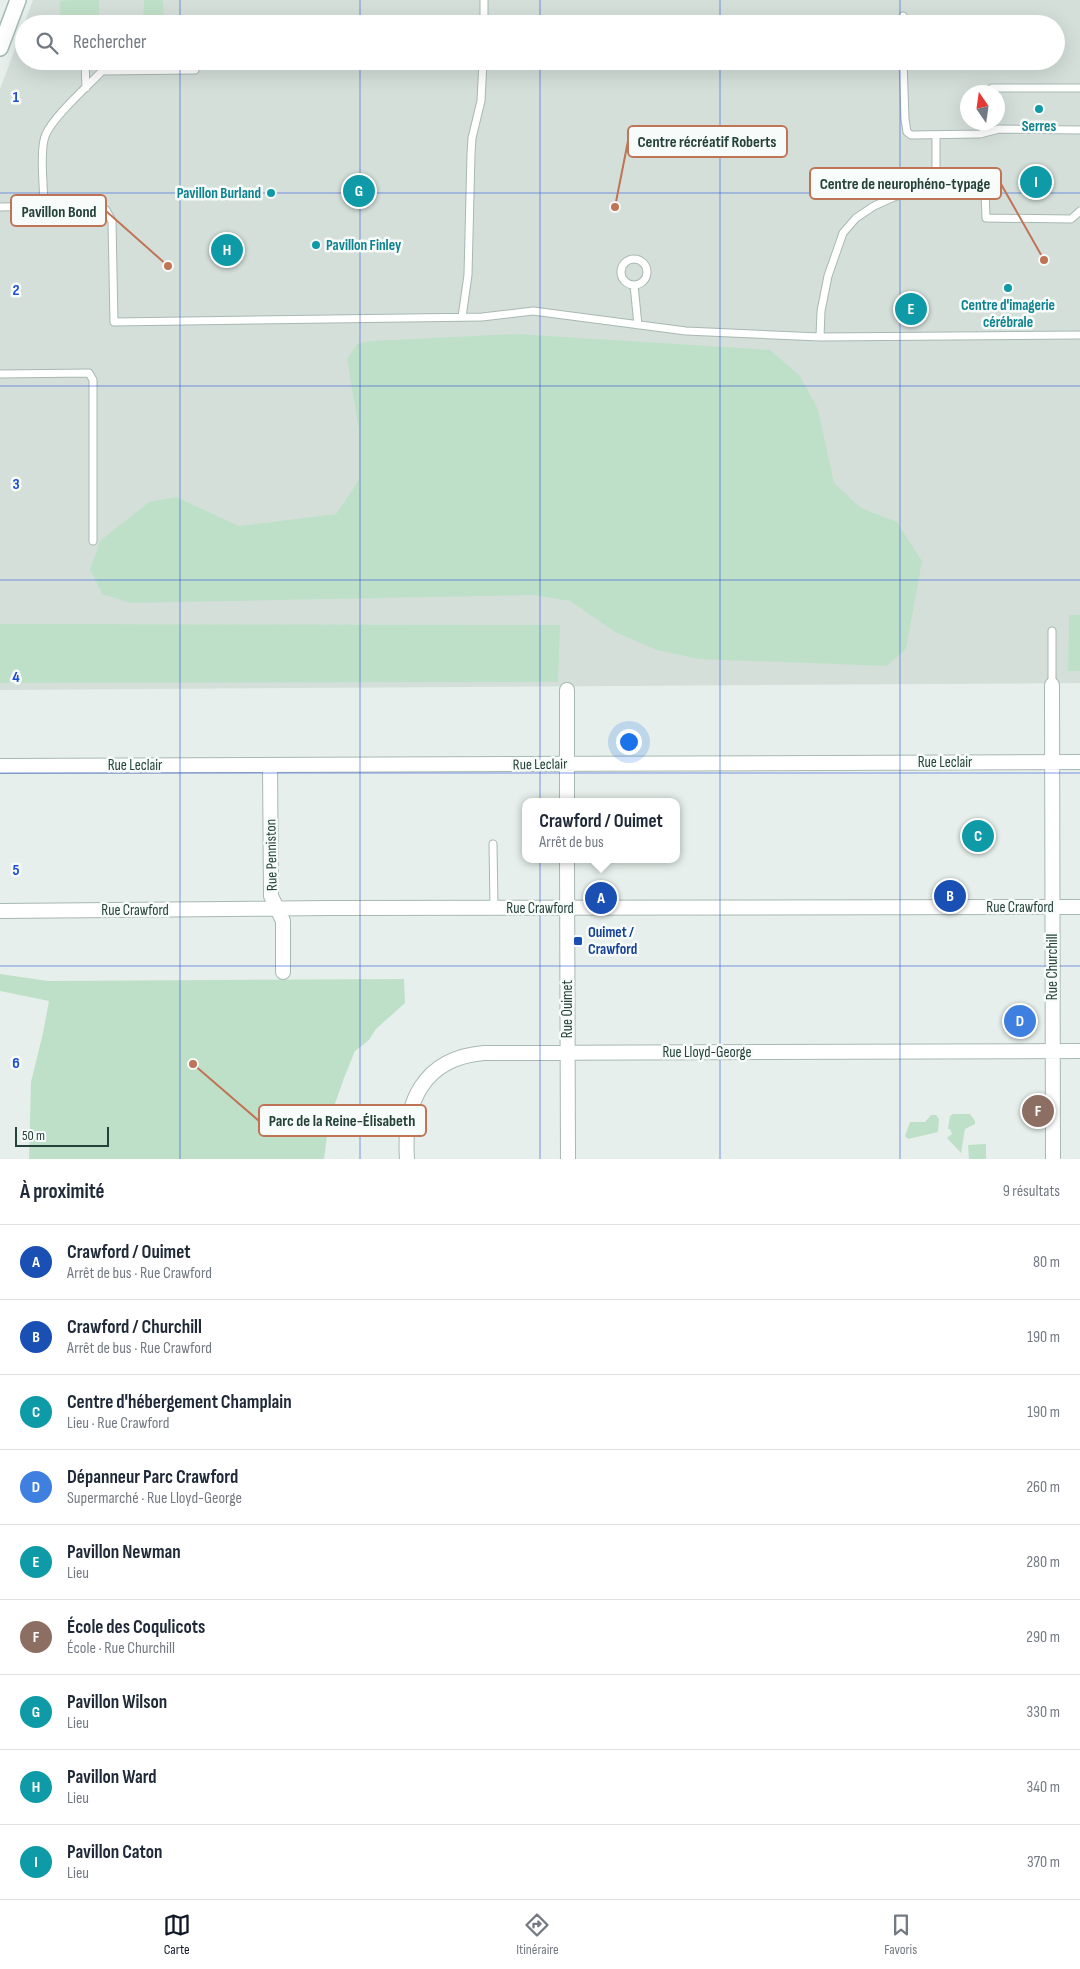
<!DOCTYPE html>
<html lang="fr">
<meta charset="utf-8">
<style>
:root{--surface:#fff;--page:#f6f6f7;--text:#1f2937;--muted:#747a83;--line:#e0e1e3;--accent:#111827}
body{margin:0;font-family:"Sofia Sans Condensed",sans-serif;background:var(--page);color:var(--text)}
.compass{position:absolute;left:960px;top:85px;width:45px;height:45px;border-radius:50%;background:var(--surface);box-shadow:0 5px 20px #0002;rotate:347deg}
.scale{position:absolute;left:15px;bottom:12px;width:94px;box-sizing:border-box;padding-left:5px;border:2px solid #24423a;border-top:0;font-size:14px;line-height:18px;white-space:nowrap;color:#24423a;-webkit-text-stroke:4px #f7fbf9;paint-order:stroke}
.you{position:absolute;left:628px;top:741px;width:18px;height:18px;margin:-12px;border:4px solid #fff;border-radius:50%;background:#1a73e8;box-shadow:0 0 0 8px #1a73e833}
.badge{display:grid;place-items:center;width:32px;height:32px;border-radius:50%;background:var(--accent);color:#fff;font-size:16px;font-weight:700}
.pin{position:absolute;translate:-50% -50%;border:2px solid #fff;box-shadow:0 1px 5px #0006}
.popup{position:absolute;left:522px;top:798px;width:158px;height:65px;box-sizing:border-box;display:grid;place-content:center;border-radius:10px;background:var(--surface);filter:drop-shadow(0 1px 4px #0005);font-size:16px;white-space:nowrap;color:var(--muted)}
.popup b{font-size:19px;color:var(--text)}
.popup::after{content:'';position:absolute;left:50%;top:100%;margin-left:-10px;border:10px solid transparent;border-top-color:var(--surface)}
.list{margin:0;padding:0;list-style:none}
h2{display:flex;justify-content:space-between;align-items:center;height:65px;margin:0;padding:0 20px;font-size:21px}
h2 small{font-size:16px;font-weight:400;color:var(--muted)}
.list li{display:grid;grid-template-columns:32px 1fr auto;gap:15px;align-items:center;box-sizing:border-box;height:75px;padding:0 20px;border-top:1px solid var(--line)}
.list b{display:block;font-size:19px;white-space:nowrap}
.list p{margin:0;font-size:16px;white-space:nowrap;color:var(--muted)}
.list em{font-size:16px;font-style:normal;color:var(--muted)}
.icon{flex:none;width:28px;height:28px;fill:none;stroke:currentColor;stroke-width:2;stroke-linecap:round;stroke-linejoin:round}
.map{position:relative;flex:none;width:1080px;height:1159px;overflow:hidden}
.search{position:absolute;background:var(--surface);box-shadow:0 5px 20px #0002;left:15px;right:15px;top:15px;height:55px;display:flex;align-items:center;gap:12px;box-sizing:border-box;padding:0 18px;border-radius:28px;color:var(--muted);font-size:19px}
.sheet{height:740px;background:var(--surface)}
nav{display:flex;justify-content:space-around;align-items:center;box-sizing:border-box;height:70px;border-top:1px solid var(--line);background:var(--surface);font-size:14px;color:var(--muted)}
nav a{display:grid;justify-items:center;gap:2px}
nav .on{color:var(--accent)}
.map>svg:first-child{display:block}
.built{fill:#d4dfda;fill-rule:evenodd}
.green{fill:#bfe0c8}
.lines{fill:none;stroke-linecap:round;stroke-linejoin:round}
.lane-casing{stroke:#a8b8b2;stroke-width:9}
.street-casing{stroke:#a8b8b2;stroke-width:16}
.secondary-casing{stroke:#a4bbb3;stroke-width:18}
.lane{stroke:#fff;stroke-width:7}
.street{stroke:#fff;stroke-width:14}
.secondary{stroke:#fff;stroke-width:15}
.grid{fill:none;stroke:#1d4ed8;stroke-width:1;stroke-opacity:0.55}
.culture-dot{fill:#0f9aa8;stroke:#f7fbf9;stroke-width:2}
.transit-dot{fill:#1a4fb4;stroke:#f7fbf9;stroke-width:2}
.labels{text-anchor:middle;stroke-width:5;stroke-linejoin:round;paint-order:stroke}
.culture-label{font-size:15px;font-weight:bold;fill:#0d838f;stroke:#f7fbf9}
.street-label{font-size:15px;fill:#24423a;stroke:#f7fbf9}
.transit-label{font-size:15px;font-weight:bold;fill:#164399;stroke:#f7fbf9;text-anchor:start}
.grid-label{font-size:16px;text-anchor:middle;font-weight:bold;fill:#1d4ed8;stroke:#f7fbf9;stroke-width:5;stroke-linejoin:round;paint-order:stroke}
.leader{fill:none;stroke:#c07456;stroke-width:2}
.callout-dot{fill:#c07456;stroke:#f7fbf9;stroke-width:2}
.callout{fill:#f7fbf9;stroke:#c07456;stroke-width:2}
.callout-label{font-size:16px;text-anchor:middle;font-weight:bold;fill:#24423a}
</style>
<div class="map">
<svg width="1080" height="1159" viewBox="0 0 1080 1159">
<rect width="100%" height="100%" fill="#e6efeb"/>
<path class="built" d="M33 0H1080V683L0 690V89L24 25V61H1056V24H24ZM968 92H998V122H968Z"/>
<path class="green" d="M72 0H99V24H60V1Z
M144 0H163L164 24H143Z
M517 334 770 350 800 376 818 409 834 483 861 508 897 522 922 561 906 649 887 666 699 659 657 650 615 632 570 601 534 595 131 603 102 594 90 569 100 541 149 502 176 497 239 526 336 514 359 480V430L347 359 357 344 371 341Z
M1069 615H1080V671H1068Z
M0 624 560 625 558 682 0 683Z
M0 974 48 981 404 979 405 1003 376 1029 369 1040 355 1051 344 1078 329 1121 324 1159H29L31 1082 43 1033 49 1001 0 991Z
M970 1114 975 1121V1124L965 1129 961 1153 947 1138 952 1134 950 1129H948L950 1116 953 1114Z
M931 1115H936L939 1119 938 1132 908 1139 905 1136 910 1122H925Z
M986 1144V1159H969L968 1145Z"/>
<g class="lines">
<g class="lane-casing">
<path id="lane" d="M903 16V24
M484 24V0
M85 61 86 88
M903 61 905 119 907 132 911 135 980 134 999 129 1080 130
M102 71 195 70
M992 92V88H1080
M936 179 950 189 985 190 986 218 1071 219 1080 211
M0 207 94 205 106 210 112 221 114 322 482 317 533 311 686 331 820 337 1080 335
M44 207C44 189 39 148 46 134 54 116 88 86 102 71L105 61
M621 272a13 13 0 1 1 26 0a13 13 0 1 1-26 0Z
M634 285 638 325
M462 317 468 275 471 154 472 138 481 101 483 61
M820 337 821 311 828 276 843 233 856 218 874 206 894 197 920 189 936 179V136
M0 374 89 373 93 380V541
M1052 631V685
M493 844 494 908"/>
</g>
<g class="street-casing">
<path id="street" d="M1052 685 1053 1159
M567 690V802
M270 765 271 896 283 921V972
M0 766 1080 762
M567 859 568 1159
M0 911 329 908 1080 907
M407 1159C403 1103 423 1058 484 1053L1080 1051"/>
</g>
<g class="secondary-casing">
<path id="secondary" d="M0 48 18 0"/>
</g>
<use href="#lane" class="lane"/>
<use href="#street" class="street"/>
<use href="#secondary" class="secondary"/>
</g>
<path class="grid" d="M180 0V24M360 0V24M540 0V24M720 0V24M900 0V24M180 61V1159M360 61V1159M540 61V1159M720 61V1159M900 61V1159M0 193H1080M0 386H1080M0 580H1080M0 773H1080M0 966H1080"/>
<g class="culture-dot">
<circle cx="1039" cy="109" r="5"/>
<circle cx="271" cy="193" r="5"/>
<circle cx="316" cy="245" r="5"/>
<circle cx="1008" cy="288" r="5"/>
</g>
<rect class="transit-dot" x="573" y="936" width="10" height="10" rx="2.5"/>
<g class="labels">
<g class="culture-label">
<text x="1039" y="131">Serres</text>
<text x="261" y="198" text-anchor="end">Pavillon Burland</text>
<text x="326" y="250" text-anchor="start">Pavillon Finley</text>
<text x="1008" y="310">Centre d'imagerie<tspan x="1008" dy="17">cérébrale</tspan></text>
</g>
<g class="street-label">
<text x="945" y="767">Rue Leclair</text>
<text transform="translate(540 764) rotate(-1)" y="5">Rue Leclair</text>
<text x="135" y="770">Rue Leclair</text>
<text transform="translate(271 855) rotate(-91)" y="5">Rue Penniston</text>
<text x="1020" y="912">Rue Crawford</text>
<text x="540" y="913">Rue Crawford</text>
<text x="135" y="915">Rue Crawford</text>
<text transform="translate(1052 967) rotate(-90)" y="5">Rue Churchill</text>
<text transform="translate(567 1009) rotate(-90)" y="5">Rue Ouimet</text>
<text x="707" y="1057">Rue Lloyd-George</text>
</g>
<g class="transit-label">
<text x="588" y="937">Ouimet /<tspan x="588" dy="17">Crawford</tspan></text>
</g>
</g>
<g class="grid-label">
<text x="16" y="102">1</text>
<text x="16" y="295">2</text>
<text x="16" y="489">3</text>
<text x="16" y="682">4</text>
<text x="16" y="875">5</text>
<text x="16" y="1068">6</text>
</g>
<path class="leader" d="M615 207L628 141M1044 260L1001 184M168 266L106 211M193 1064L259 1121"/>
<g class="callout-dot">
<circle cx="615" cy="207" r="5"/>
<circle cx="1044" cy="260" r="5"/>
<circle cx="168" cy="266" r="5"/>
<circle cx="193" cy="1064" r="5"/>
</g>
<g class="callout">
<rect x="628" y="126" width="159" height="31" rx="5"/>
<rect x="810" y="168" width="191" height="31" rx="5"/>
<rect x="11" y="195" width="95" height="31" rx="5"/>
<rect x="259" y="1105" width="167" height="31" rx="5"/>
</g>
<g class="callout-label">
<text x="707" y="147">Centre récréatif Roberts</text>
<text x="905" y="189">Centre de neurophéno-typage</text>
<text x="59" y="217">Pavillon Bond</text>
<text x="342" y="1126">Parc de la Reine-Élisabeth</text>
</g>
</svg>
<svg class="compass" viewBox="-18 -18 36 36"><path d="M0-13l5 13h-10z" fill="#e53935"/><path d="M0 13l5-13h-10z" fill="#747a83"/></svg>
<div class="scale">50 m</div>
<div class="you"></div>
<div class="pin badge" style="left:601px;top:898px;background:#1a4fb4">A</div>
<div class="popup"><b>Crawford / Ouimet</b>Arrêt de bus</div>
<div class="pin badge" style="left:950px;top:896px;background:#1a4fb4">B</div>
<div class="pin badge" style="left:978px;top:836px;background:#0f9aa8">C</div>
<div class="pin badge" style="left:1020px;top:1021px;background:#3f7fe0">D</div>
<div class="pin badge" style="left:911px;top:309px;background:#0f9aa8">E</div>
<div class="pin badge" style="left:1038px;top:1111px;background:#8d6e63">F</div>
<div class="pin badge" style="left:359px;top:191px;background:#0f9aa8">G</div>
<div class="pin badge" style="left:227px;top:250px;background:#0f9aa8">H</div>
<div class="pin badge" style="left:1036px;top:182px;background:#0f9aa8">I</div>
<div class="search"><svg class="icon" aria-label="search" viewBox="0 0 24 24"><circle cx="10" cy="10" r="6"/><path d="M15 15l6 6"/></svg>Rechercher</div>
</div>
<section class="sheet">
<h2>À proximité<small>9 résultats</small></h2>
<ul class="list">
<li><span class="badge" style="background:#1a4fb4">A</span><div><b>Crawford / Ouimet</b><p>Arrêt de bus · Rue Crawford</p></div><em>80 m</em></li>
<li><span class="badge" style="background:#1a4fb4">B</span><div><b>Crawford / Churchill</b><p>Arrêt de bus · Rue Crawford</p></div><em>190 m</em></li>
<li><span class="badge" style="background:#0f9aa8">C</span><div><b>Centre d'hébergement Champlain</b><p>Lieu · Rue Crawford</p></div><em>190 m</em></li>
<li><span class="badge" style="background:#3f7fe0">D</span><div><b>Dépanneur Parc Crawford</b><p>Supermarché · Rue Lloyd-George</p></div><em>260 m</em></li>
<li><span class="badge" style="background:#0f9aa8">E</span><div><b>Pavillon Newman</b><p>Lieu</p></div><em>280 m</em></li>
<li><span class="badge" style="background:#8d6e63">F</span><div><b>École des Coqulicots</b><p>École · Rue Churchill</p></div><em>290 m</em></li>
<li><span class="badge" style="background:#0f9aa8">G</span><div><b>Pavillon Wilson</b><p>Lieu</p></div><em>330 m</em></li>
<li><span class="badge" style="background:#0f9aa8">H</span><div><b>Pavillon Ward</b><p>Lieu</p></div><em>340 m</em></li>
<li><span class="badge" style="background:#0f9aa8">I</span><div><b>Pavillon Caton</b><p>Lieu</p></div><em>370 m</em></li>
</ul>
</section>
<nav>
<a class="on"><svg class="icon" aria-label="map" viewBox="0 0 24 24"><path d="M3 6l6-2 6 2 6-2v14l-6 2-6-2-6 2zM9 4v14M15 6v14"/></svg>Carte</a>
<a><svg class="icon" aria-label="directions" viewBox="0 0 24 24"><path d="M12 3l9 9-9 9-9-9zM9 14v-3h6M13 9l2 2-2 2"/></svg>Itinéraire</a>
<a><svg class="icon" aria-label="saved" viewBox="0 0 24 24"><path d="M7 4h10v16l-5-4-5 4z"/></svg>Favoris</a>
</nav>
